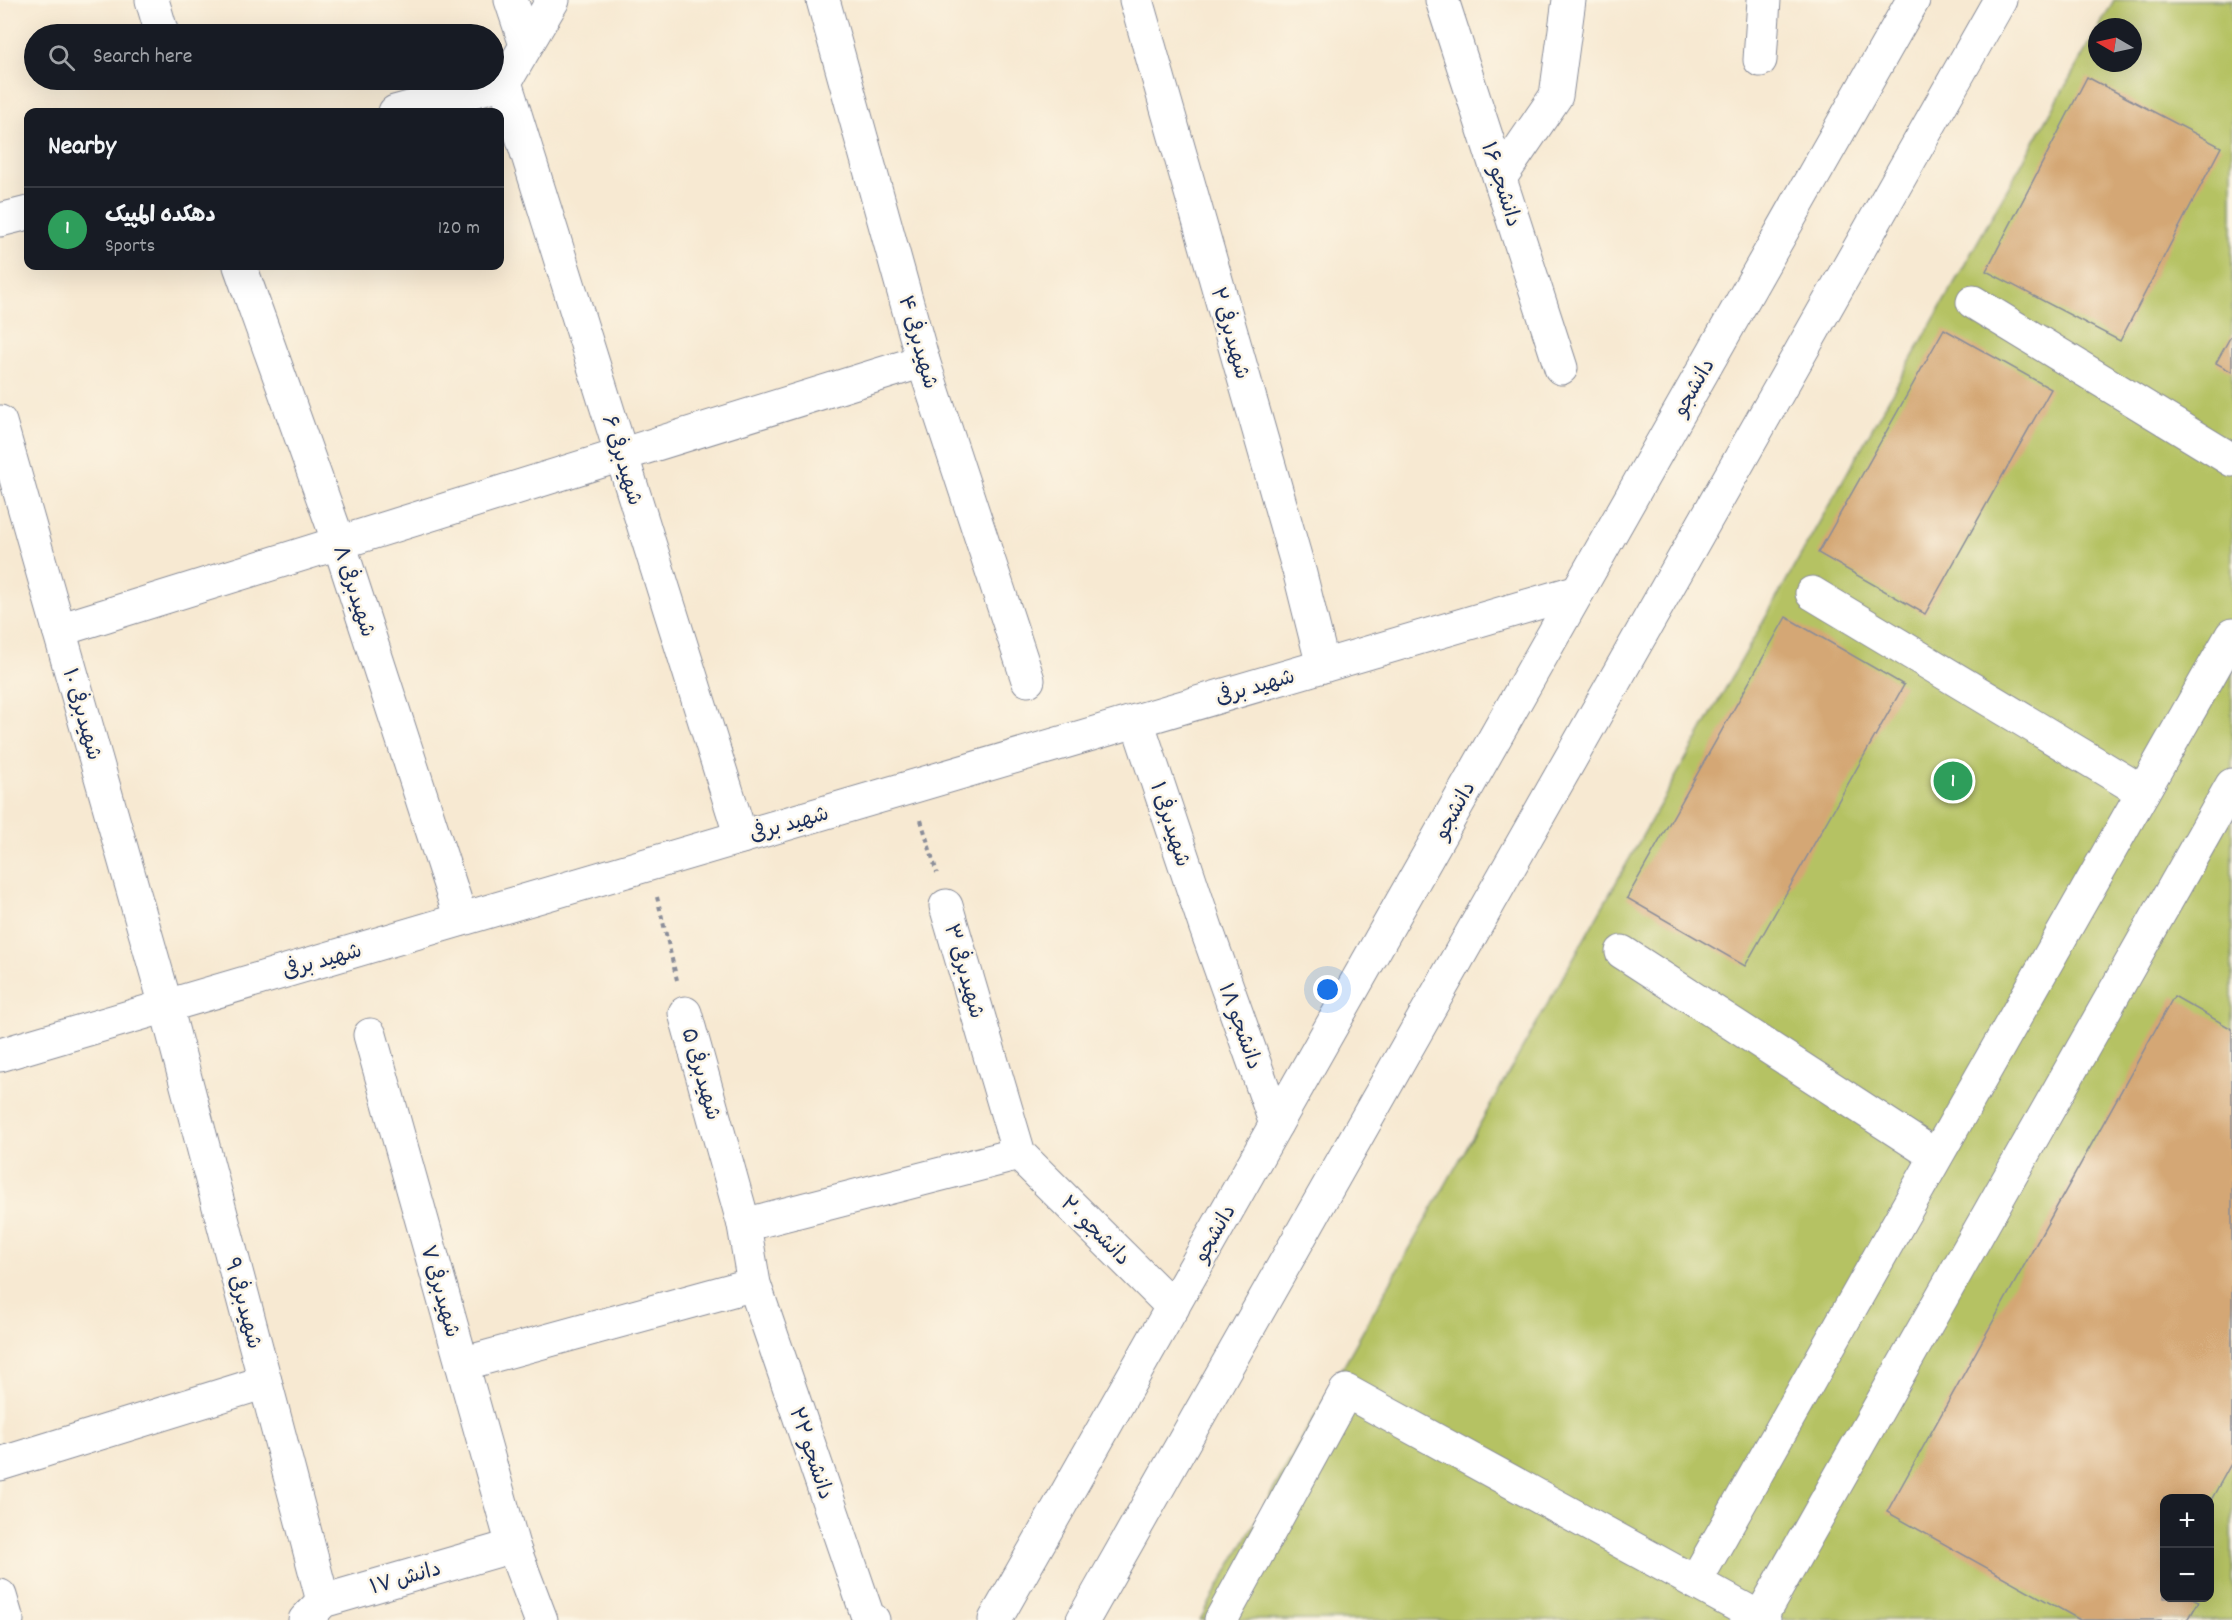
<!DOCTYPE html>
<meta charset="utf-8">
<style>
body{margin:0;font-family:Dekko,"Playpen Sans Arabic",sans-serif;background:#20242c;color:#f1f3f6}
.controls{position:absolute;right:18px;bottom:18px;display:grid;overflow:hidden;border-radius:12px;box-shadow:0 6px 24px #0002}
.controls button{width:54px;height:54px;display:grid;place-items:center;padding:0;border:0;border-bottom:2px solid #363941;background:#171b24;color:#f1f3f6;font:30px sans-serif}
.compass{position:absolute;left:2088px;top:18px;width:54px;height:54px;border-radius:50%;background:#171b24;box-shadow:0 6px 24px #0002;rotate:279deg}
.you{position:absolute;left:1328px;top:990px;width:21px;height:21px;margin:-15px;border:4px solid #fff;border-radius:50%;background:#1a73e8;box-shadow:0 0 0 9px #1a73e833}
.badge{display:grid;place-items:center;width:39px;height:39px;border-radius:50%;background:#d690ce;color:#fff;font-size:20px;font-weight:700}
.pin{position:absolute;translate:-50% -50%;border:3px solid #fff;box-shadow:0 2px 6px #0006}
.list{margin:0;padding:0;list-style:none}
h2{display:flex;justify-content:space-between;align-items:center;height:78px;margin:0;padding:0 24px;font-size:26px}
h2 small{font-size:20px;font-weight:400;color:#9ea1a6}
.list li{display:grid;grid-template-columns:39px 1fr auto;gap:18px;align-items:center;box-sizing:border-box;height:84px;padding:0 24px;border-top:2px solid #363941}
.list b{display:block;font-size:22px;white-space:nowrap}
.list p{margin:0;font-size:20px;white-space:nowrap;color:#9ea1a6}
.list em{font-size:20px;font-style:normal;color:#9ea1a6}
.icon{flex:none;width:33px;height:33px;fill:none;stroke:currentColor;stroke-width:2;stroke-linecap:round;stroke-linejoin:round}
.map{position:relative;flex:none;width:2232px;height:1620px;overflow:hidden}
.search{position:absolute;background:#171b24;box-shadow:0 6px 24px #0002;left:24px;top:24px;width:480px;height:66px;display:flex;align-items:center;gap:15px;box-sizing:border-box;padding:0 21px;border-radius:33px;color:#9ea1a6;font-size:22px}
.panel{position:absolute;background:#171b24;box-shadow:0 6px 24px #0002;left:24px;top:108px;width:480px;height:162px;border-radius:12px}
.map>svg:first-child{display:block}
.green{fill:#b5c264;stroke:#687861;stroke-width:1.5;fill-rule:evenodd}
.building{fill:#d4a774}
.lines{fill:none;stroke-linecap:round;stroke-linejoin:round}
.minor-casing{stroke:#898c98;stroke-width:35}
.major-casing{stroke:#898c98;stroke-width:35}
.path{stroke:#898c98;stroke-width:4;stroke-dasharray:4.5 4.5;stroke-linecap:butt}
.minor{stroke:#fff;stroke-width:33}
.major{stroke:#fff;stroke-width:33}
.labels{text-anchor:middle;stroke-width:5;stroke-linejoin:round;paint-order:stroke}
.street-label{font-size:21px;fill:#1b2f5e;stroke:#fcf5e5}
</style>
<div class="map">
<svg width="2232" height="1620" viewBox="0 0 2232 1620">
<rect width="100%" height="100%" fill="#fcf5e5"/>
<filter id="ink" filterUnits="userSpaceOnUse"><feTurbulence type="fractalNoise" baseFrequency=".0167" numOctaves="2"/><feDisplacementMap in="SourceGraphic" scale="12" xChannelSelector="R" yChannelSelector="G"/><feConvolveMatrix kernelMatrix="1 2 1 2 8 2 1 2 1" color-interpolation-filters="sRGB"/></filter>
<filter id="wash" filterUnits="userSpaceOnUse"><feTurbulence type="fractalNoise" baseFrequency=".008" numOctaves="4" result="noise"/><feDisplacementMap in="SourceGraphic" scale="24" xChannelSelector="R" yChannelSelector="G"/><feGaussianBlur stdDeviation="1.35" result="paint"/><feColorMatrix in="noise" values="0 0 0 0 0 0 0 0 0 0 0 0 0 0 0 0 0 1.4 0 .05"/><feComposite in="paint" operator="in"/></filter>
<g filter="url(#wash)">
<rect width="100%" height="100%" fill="#f7e9d2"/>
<path class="green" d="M2114,0H2232V1620H1200L2097,30V63H2133V27H2099ZM2164,1498H2210V1598H2164Z"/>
<g id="blocks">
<g class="building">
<polygon points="2087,77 2221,147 2120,341 1986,271"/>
<polygon points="1944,329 2051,389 1925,614 1818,553"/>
<polygon points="2232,334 2232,372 2216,363"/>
<polygon points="1786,617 1904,685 1745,966 1627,898"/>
<polygon points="2174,996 2232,1029 2232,1462 2210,1502 2210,1498 2164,1498 2164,1598 2192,1598 2199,1601 2188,1620 2080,1620 1887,1512"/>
</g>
</g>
</g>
<g filter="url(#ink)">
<use href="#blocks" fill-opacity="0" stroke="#898c98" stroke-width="1.5"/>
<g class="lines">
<defs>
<g id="minor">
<polyline points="152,0 162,34"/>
<polyline points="511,0 526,45"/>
<polyline points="823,0 923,361 1028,680"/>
<polyline points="1136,0 1300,574 1323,666"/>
<polyline points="1442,0 1561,368"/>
<polyline points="1760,60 1764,0"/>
<polyline points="505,82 741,837"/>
<polyline points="395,112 505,82 553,0"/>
<polyline points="1500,178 1556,96 1569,0"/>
<polyline points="0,220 28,213"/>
<polyline points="240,266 339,543 461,919"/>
<polyline points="1973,302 2232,460"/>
<polyline points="0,422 166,1006 323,1601"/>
<polyline points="1812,593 2143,792"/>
<polyline points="59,630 923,361"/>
<polyline points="1137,721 1206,928 1276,1124"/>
<polyline points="946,906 1019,1154 1173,1307"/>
<polyline points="1622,952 1936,1156"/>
<polyline points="685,1013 744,1225 754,1284 868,1617 873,1620"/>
<polyline points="370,1035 513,1546 541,1620"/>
<polyline points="0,1055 1578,591"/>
<polyline points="744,1225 1019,1154"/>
<polyline points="462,1364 754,1284"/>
<polyline points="0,1464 265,1382"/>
<polyline points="1695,1582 2232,635"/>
<polyline points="0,1596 7,1620"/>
<polyline points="1760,1618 2232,785"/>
<polyline points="305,1620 323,1601 513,1546"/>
<polyline points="1221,1620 1346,1391 1764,1620"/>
</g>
<g id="major">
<polyline points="995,1620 1913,0"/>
<polyline points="1083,1620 2000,0"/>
</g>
</defs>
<use href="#minor" class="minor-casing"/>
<use href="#major" class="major-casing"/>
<g class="path">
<polyline points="921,820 937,873"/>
<polyline points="657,897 677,980"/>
</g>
<use href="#minor" class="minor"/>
<use href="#major" class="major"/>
</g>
</g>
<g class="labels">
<g class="street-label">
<text transform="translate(1502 184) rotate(72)" y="7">دانشجو ۱۶</text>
<text transform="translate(1231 333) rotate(74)" y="7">شهیدبرفی ۲</text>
<text transform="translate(919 342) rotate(74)" y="7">شهیدبرفی ۴</text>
<text transform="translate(1693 387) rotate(-60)" y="7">دانشجو</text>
<text transform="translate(623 460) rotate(73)" y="7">شهیدبرفی ۶</text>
<text transform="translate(355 591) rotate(72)" y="7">شهیدبرفی ۸</text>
<text transform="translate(1255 686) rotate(-16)" y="7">شهید برفی</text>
<text transform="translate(83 714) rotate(74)" y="7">شهیدبرفی ۱۰</text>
<text transform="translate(1454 810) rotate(-61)" y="7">دانشجو</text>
<text transform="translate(789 823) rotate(-16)" y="7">شهید برفی</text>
<text transform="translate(1171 824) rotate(72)" y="7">شهیدبرفی ۱</text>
<text transform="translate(322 960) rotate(-16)" y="7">شهید برفی</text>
<text transform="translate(965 971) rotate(74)" y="7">شهیدبرفی ۳</text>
<text transform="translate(1241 1026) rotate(70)" y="7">دانشجو ۱۸</text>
<text transform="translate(702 1074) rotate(74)" y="7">شهیدبرفی ۵</text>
<text transform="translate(1096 1230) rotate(45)" y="7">دانشجو ۲۰</text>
<text transform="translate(1214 1233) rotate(-60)" y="7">دانشجو</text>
<text transform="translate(441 1291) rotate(74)" y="7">شهیدبرفی ۷</text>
<text transform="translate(244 1303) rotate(75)" y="7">شهیدبرفی ۹</text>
<text transform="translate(812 1453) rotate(71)" y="7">دانشجو ۲۲</text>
<text transform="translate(405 1577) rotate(-16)" y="7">دانش ۱۷</text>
</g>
</g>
</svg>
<div class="controls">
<button>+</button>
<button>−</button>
</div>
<svg class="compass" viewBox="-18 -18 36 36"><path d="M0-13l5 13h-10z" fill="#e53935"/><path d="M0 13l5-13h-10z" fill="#9ea1a6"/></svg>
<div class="you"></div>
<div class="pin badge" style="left:1953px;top:781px;background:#2e9e5b">1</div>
<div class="search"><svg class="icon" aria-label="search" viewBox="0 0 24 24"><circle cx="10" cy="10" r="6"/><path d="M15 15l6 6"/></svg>Search here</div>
<section class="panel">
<h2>Nearby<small></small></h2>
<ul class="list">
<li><span class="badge" style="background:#2e9e5b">1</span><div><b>دهکده المپیک</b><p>Sports</p></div><em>120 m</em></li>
</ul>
</section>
</div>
